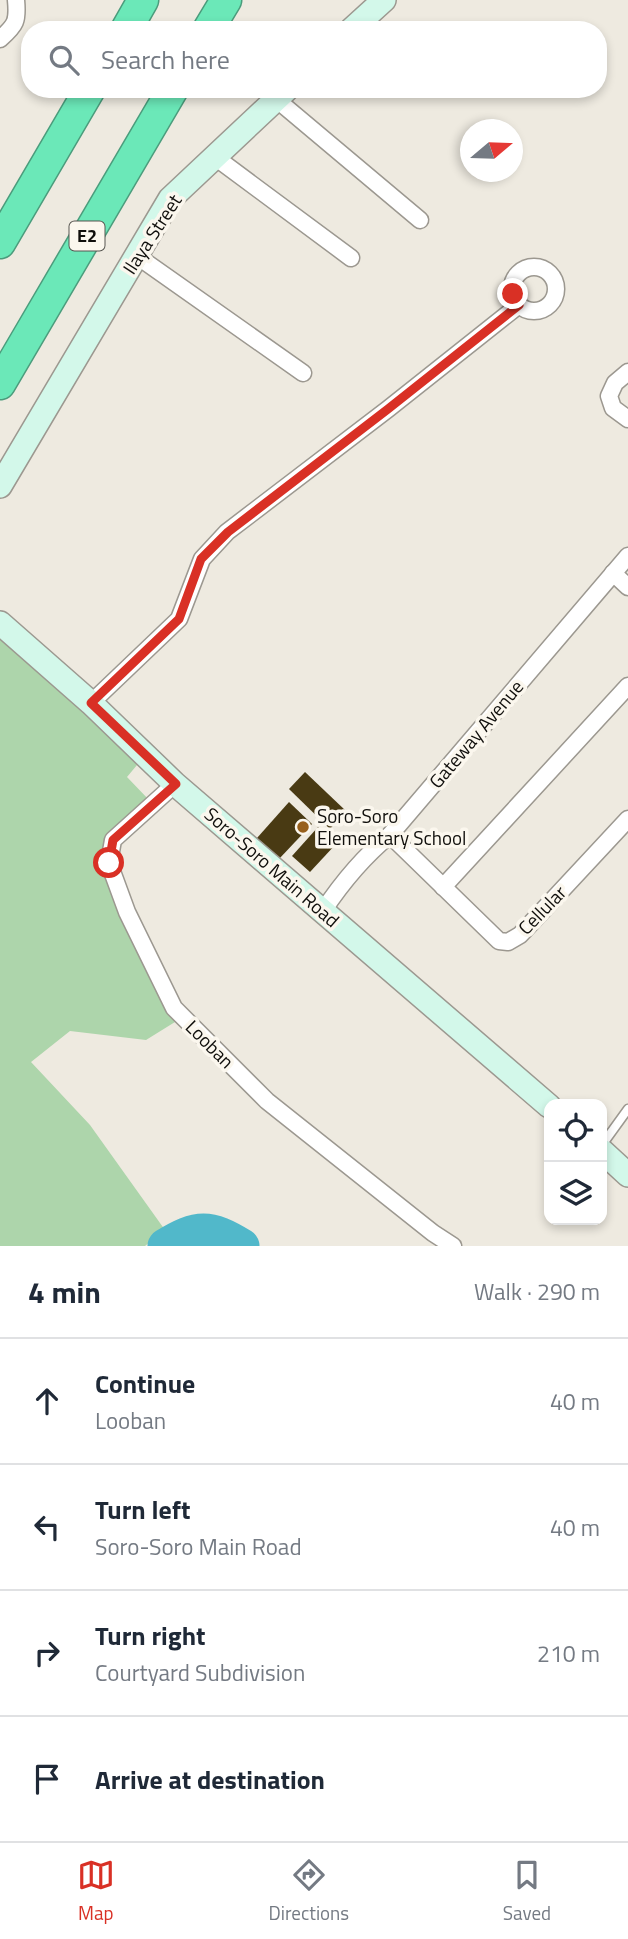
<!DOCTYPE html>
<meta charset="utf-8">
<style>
body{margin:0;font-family:"Titillium Web",sans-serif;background:#f6f6f7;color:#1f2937}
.controls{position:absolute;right:21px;bottom:21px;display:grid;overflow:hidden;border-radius:14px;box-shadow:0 4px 10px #0003}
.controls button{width:63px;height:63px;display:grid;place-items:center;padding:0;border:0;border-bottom:2px solid #e0e1e3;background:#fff;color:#1f2937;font:35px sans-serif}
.compass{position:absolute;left:460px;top:119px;width:63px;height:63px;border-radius:50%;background:#fff;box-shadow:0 4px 10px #0003;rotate:71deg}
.stop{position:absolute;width:21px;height:21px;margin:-16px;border:5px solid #d93025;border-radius:50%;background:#fff}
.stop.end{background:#d93025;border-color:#fff;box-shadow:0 2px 7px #0008}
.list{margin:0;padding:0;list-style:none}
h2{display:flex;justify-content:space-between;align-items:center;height:91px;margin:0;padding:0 28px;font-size:30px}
h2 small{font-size:23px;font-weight:400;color:#747a83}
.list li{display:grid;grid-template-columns:46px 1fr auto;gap:21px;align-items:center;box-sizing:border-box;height:126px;padding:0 28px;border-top:2px solid #e0e1e3}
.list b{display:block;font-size:26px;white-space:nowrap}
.list p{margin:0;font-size:23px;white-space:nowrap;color:#747a83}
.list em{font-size:23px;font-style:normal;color:#747a83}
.icon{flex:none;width:38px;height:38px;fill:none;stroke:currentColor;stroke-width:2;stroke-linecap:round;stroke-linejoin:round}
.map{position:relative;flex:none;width:628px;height:1246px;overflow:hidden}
.search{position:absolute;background:#fff;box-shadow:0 4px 10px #0003;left:21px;right:21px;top:21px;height:77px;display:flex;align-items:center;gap:18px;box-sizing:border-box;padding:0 24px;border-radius:28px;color:#747a83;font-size:26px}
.sheet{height:595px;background:#fff}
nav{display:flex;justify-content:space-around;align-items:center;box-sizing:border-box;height:98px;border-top:2px solid #e0e1e3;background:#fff;font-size:19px;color:#747a83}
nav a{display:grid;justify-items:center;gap:4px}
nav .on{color:#d93025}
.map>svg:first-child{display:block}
.green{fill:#add5ab}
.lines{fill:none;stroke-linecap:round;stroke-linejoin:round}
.river{stroke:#51b8ca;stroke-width:35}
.building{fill:#493a13}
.lane-casing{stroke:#9c9890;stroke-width:11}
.street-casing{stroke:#9c9890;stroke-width:19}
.secondary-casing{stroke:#9c9890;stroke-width:26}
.highway-casing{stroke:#4b9c7c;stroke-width:33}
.lane{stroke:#fff;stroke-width:8}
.street{stroke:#fff;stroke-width:16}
.secondary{stroke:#d3f8ea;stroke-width:23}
.highway{stroke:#6be8b8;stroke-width:30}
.route{stroke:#d93025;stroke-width:9}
.poi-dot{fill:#975f1b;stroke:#fbf7ee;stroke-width:2.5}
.labels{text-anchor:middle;stroke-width:7;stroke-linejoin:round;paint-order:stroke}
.shield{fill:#fbf7ee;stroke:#565550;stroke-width:2}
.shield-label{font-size:18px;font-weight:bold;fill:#100f0c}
.street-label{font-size:19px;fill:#100f0c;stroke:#fbf7ee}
.poi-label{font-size:19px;fill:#100f0c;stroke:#fbf7ee;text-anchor:start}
</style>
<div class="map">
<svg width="628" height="1246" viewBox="0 0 628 1246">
<rect width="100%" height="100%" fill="#eeeae0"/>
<polygon class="green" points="0,639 142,759 127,777 150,801 109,841 135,940 175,1022 146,1040 70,1031 31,1062 90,1125 165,1230 145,1246 0,1246"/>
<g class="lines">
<path class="river" d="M165,1246C198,1226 209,1226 242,1246"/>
</g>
<g class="building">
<polygon points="305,772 346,811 330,829 289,789"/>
<polygon points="289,802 312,824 279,859 257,838"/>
<polygon points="318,827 336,844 310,872 292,856"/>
</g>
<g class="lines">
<defs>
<polyline id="lane" points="602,1145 628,1109"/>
<g id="street">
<path d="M0,39C16,25 18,21 16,0"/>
<polyline points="276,99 420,220"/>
<polyline points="215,157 351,258"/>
<polyline points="137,256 303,373"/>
<circle cx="534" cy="289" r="22"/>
<polyline points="628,372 615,383 609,396 613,408 628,419"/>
<polyline points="613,573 628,587"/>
<polyline points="91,703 179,619 202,559 227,532 388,409 519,305"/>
<polyline points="175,784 113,840 109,863 127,912 174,1008 267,1101 433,1233 453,1246"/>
<polyline points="390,835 499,941 508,942 520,935 628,819"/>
<polyline points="443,887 628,686"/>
<path d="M323,911C343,881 363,857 390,835L628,556"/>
</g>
<g id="secondary">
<polyline points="351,30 384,0"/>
<polyline points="0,486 170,199 287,89"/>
<polyline points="0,623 91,703 175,784 549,1106"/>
<polyline points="602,1151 628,1175"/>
</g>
<g id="highway">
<polyline points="126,30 143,0"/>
<polyline points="208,30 226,0"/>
<polyline points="0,243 90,89"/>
<polyline points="0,384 173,89"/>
</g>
</defs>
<use href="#lane" class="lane-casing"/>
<use href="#street" class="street-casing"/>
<use href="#secondary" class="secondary-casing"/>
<use href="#highway" class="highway-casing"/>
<use href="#lane" class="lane"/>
<use href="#street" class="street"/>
<use href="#secondary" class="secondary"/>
<use href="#highway" class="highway"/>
</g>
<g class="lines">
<polyline class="route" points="109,863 113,840 176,784 91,703 179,619 201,559 228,532 388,409 519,305 513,294"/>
</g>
<circle class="poi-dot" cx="303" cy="827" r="7"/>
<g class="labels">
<rect class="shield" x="69.5" y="221.5" width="35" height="29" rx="5"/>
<g class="shield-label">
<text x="87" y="242">E2</text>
</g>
<g class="street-label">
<text transform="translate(152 234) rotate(-57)" y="7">Ilaya Street</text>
<text transform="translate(476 734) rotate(-50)" y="7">Gateway Avenue</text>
<text transform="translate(272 867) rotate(41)" y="7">Soro-Soro Main Road</text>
<text transform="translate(542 910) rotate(-46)" y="7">Cellular</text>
<text transform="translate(210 1044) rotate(45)" y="7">Looban</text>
</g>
<g class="poi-label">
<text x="317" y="823">Soro-Soro<tspan x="317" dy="22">Elementary School</tspan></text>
</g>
</g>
</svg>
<div class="controls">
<button><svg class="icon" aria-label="locate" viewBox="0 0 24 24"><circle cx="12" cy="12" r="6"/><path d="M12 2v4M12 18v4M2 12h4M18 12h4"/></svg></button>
<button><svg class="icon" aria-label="layers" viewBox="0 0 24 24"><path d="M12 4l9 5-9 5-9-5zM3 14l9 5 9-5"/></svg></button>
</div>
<svg class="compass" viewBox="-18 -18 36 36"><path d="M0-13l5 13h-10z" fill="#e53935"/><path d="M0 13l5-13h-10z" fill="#747a83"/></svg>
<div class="stop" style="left:109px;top:863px"></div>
<div class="stop end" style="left:513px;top:294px"></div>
<div class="search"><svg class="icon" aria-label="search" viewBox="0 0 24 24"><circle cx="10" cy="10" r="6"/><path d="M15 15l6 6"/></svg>Search here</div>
</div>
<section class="sheet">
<h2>4 min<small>Walk · 290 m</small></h2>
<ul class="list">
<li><svg class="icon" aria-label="ahead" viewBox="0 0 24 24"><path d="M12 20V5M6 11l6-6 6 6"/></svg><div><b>Continue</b><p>Looban</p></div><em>40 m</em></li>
<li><svg class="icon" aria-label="left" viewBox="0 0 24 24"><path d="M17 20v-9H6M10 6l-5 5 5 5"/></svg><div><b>Turn left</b><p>Soro-Soro Main Road</p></div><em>40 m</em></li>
<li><svg class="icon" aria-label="right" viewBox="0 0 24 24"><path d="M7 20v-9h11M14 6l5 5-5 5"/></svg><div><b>Turn right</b><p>Courtyard Subdivision</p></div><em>210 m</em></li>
<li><svg class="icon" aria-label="arrive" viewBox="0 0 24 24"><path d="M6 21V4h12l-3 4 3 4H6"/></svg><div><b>Arrive at destination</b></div></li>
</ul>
</section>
<nav>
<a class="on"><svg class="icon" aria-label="map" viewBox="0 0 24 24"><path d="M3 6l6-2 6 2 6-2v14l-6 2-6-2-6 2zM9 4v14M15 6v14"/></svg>Map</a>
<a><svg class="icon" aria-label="directions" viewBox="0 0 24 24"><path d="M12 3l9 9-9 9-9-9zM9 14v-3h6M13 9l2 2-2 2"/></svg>Directions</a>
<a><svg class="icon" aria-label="saved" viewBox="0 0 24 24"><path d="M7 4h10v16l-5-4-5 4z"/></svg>Saved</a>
</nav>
